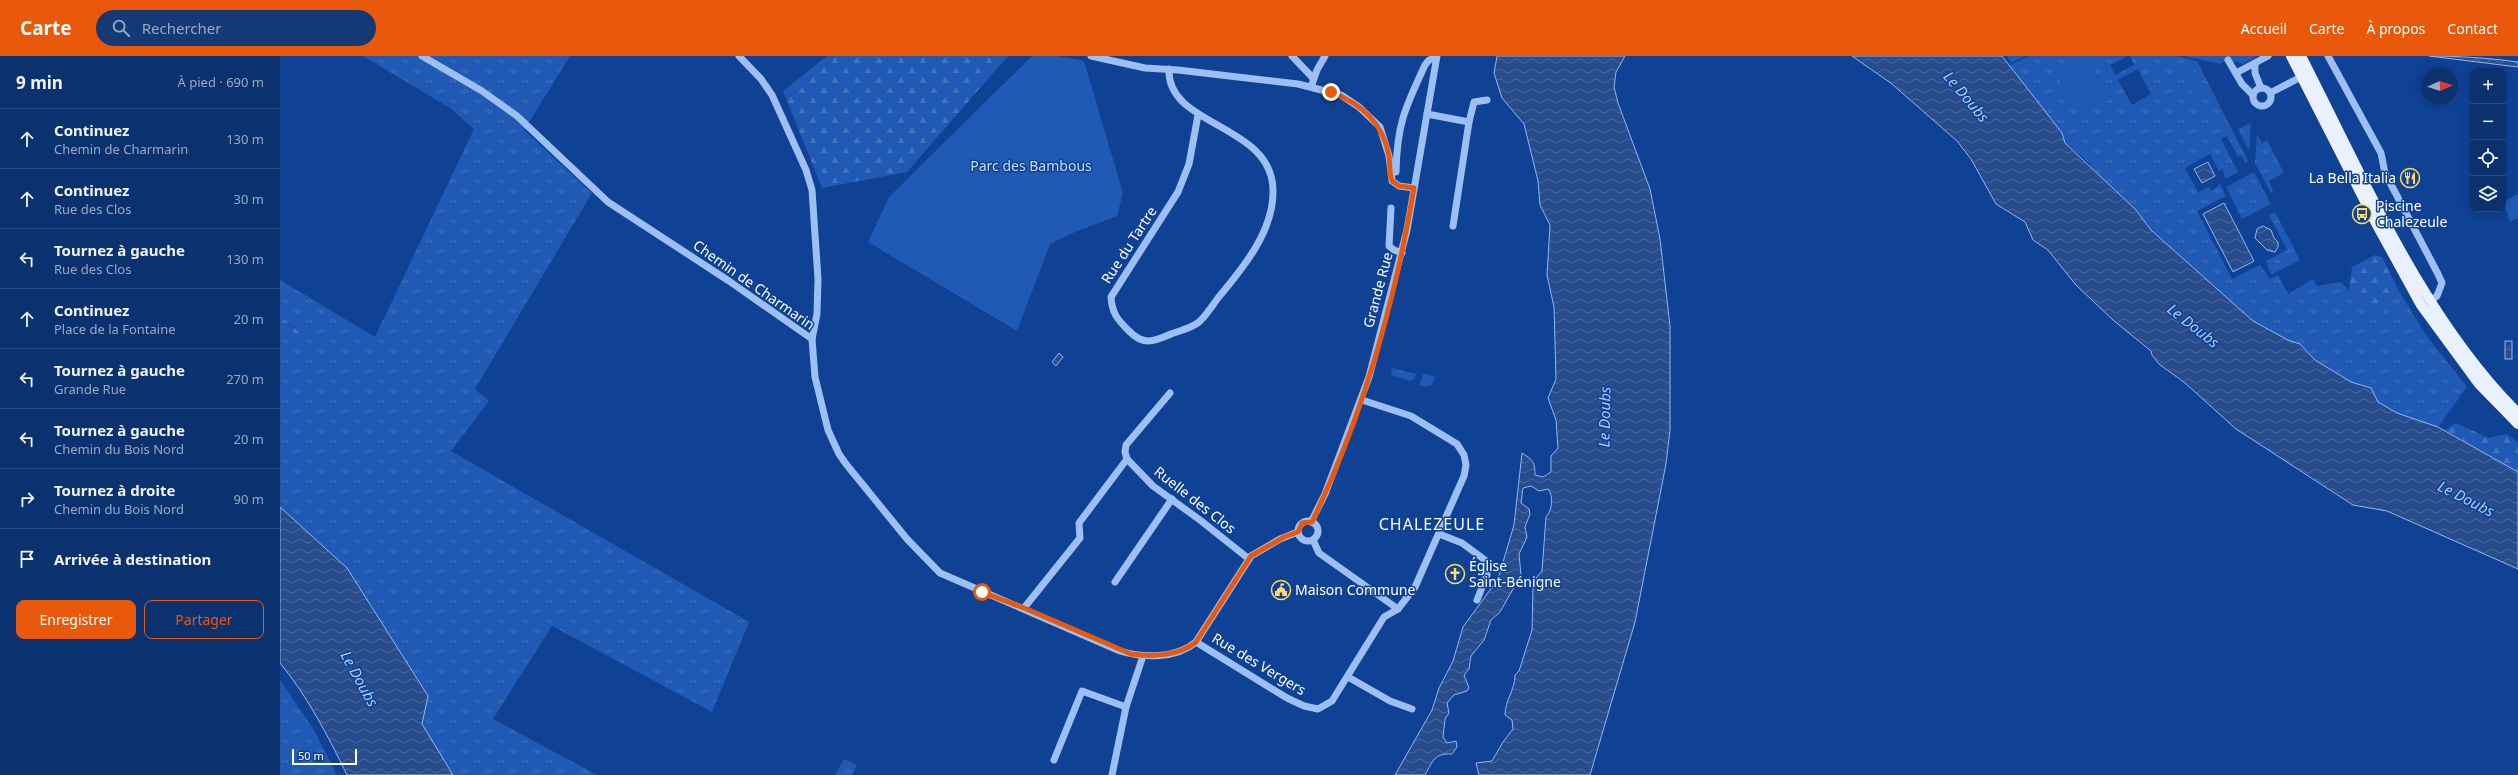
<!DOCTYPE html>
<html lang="fr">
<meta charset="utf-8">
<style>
body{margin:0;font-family:"Noto Sans",sans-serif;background:#143974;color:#f1f3f6}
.controls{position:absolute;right:12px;top:12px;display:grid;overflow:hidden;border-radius:8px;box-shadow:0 2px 10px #0003}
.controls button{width:36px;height:36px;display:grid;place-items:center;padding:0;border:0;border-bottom:1px solid #2b4c82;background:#0b316f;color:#f1f3f6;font:20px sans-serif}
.compass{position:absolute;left:2142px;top:12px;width:36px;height:36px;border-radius:50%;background:#0b316f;box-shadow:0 2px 10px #0003;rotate:87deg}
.scale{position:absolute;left:12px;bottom:10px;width:65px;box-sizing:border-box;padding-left:4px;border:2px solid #fff;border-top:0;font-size:11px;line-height:14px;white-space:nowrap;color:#fff;-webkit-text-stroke:3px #0f4194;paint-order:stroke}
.stop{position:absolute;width:12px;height:12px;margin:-9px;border:3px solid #ea580c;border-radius:50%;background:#fff}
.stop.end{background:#ea580c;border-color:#fff;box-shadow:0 1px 4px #0008}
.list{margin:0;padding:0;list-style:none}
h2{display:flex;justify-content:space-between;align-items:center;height:52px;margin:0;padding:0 16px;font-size:17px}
h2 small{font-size:13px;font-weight:400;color:#9aa9c3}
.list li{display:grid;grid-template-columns:26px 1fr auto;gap:12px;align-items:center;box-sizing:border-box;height:60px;padding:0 16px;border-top:1px solid #2b4c82}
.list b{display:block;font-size:15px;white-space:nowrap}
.list p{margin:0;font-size:13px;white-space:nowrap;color:#9aa9c3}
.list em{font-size:13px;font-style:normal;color:#9aa9c3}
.actions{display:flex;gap:8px;padding:12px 16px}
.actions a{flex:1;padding:9px 0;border:1px solid #ea580c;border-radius:8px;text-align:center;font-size:14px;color:#ea580c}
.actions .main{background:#ea580c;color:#fff}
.icon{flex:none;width:22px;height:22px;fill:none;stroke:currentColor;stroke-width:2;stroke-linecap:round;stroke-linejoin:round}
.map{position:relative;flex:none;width:2238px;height:719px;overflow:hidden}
header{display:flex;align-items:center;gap:24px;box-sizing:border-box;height:56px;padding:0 20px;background:#ea580c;color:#fff}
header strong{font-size:19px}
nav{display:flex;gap:22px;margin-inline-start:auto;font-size:14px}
.search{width:280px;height:36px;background:#143974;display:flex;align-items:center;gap:10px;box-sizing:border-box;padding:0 14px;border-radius:22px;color:#9aa9c3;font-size:15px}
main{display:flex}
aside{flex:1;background:#0b316f}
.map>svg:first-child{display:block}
.grass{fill:url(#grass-tufts);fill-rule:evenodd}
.forest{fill:url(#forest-firs)}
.park{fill:#215ab4}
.water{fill:url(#water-waves);stroke:#8eb8f8}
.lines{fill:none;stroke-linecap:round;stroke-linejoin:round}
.minor{stroke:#9cbff4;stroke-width:7}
.major{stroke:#e9f1ff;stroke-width:10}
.route{stroke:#ea580c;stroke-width:5}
.labels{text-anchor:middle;stroke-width:3;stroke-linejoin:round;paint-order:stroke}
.park-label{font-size:14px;fill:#c4dbfe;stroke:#0f4194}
.poi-label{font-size:14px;fill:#fff;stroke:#0f4194;text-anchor:start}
.street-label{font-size:14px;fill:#fff;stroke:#0f4194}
.water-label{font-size:15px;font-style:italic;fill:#a9c9fb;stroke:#0f4194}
.quarter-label{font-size:16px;letter-spacing:1px;fill:#fff;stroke:#0f4194}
</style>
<header>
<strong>Carte</strong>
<div class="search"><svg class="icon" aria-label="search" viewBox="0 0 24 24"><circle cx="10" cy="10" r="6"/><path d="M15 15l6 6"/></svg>Rechercher</div>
<nav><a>Accueil</a><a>Carte</a><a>À propos</a><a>Contact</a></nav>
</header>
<main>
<aside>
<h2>9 min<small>À pied · 690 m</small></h2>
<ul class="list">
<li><svg class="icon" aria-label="ahead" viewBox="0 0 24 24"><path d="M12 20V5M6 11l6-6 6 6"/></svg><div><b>Continuez</b><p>Chemin de Charmarin</p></div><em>130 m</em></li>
<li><svg class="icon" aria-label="ahead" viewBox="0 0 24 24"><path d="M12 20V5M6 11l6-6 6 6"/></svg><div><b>Continuez</b><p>Rue des Clos</p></div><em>30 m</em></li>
<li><svg class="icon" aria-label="left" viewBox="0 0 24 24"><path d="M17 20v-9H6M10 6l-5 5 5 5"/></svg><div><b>Tournez à gauche</b><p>Rue des Clos</p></div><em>130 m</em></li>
<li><svg class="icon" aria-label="ahead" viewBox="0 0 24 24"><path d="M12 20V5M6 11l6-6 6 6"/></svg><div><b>Continuez</b><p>Place de la Fontaine</p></div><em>20 m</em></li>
<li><svg class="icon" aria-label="left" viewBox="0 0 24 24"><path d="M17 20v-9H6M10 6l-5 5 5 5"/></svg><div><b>Tournez à gauche</b><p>Grande Rue</p></div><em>270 m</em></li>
<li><svg class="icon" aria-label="left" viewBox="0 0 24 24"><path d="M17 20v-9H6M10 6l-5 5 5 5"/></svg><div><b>Tournez à gauche</b><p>Chemin du Bois Nord</p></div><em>20 m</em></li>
<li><svg class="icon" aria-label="right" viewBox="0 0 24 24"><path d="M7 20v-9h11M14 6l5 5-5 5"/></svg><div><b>Tournez à droite</b><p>Chemin du Bois Nord</p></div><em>90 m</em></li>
<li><svg class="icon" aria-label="arrive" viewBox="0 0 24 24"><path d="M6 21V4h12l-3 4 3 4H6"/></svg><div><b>Arrivée à destination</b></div></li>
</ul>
<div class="actions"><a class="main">Enregistrer</a><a>Partager</a></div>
</aside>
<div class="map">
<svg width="2238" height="719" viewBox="0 0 2238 719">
<defs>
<pattern id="grass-tufts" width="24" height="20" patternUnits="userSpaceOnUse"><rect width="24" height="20" fill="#215ab4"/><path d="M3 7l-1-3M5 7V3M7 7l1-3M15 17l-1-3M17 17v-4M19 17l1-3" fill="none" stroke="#4273bf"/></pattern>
<pattern id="forest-firs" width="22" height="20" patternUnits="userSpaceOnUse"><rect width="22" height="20" fill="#215ab4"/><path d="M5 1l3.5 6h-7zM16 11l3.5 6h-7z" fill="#4273bf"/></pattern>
<pattern id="water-waves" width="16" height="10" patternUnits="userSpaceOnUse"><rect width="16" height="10" fill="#294d8c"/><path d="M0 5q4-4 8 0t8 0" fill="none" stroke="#49689d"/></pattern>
</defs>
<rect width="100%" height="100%" fill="#0f4194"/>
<g class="grass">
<polygon points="83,0 290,0 244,74 312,137 195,333 209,345 171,395 469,566 432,656 272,570 213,663 317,719 173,719 142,668 148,640 67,512 0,451 0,279 21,276 0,260 0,224 95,281 194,73 170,52"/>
<path d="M1749,0H1800L1774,16L1831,42L1805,0H1848L1830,9L1835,19L1854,9L1850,0H1897L1917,5L1968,105L1965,107L1961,99L1958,101L1947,80L1941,83L1958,116L1945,123L1943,113L1939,115L1930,98L1905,112L1918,136L1929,131L1932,135L1940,128L1946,140L1917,155L1952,223L1980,209L1990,223L1998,219L2008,238L2033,223L2037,230L2061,226L2097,263L2119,235L2146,279L2187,331L2158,371L2117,357L2097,346L2091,332L2071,326L2035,304L2020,288L2008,284L1973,265L1871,174L1856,154L1823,124L1807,105L1785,87L1782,77L1728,10ZM1858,13L1871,38L1852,49L1838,24Z"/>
<polygon points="1971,67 1969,95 1958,73"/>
<polygon points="1977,78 1982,87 1987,84 2004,117 1989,125 1993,135 1991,137 1975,107"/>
<polygon points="1974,116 1991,148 1962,163 1946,131"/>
<polygon points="1995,156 2020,204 1991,219 1986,205 2007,194 1989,159"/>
<polygon points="1112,312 1136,318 1134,323 1130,325 1111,319"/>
<polygon points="1143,317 1155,321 1152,329 1146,331 1140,329"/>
<polygon points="0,624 34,674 57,719 0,719"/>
<polygon points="564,703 577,709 572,719 555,719"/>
</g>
<g class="forest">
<polygon points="547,0 728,0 627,116 542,132 503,35"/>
<polygon points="2095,199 2102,201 2119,235 2097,263 2069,234 2072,211"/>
<polygon points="0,260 21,277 0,279"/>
<polygon points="2176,367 2209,382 2226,378 2238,386 2238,416 2165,374"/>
</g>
<g class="park">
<polygon points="752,0 778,0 804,5 843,137 837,160 793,177 770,188 737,275 588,186 609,141"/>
<polygon points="1727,0 1746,0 1731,7"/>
<polygon points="1800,0 1805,0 1831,42 1802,60 1774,16"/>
<polygon points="1904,0 1976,0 1964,8 1948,4 1940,8"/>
<polygon points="1908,4 1926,37 1915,42 1898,9"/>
<polygon points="2238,138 2238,162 2230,166 2223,145"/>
</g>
<g class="water">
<path d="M1217,0H1345L1336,16L1334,31L1338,47L1370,133L1380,183L1390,270V374L1386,408L1355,566L1310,719H1199L1196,707L1212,705L1223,686L1233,673L1232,664L1225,659C1225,644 1235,634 1235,619L1239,615L1252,574L1253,532L1256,522L1262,515L1266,461C1272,455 1274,440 1268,433L1259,435L1251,430L1243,432L1241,447L1249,453L1250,458L1245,471L1247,481L1239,498L1241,519L1220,556L1211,564L1204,584L1191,600L1189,613L1184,619L1189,632L1187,635L1174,639L1167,647L1169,657L1165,663L1163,681L1167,687L1176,685L1177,691L1172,698C1154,697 1153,705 1145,719H1115L1152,654L1159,632L1173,605L1183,571L1218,523L1234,469L1242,397C1253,404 1255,406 1255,419L1263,421L1271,416V400L1278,392L1276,364L1268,342L1276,323L1274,251L1267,219L1270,169L1260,149L1258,125L1244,68L1222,42L1214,17Z"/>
<polygon points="1572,0 1722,0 1782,77 1785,87 1856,154 1871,174 1973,265 2008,284 2020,288 2035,304 2071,326 2091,332 2098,346 2117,357 2158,371 2238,416 2238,513 2107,455 2073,449 1956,373 1905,327 1879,308 1872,299 1871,295 1833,264 1796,229 1768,194 1753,184 1745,166 1716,148 1691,103 1677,85 1612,28"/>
<path d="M2149,0C2179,0 2208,2 2238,6V11Z"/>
<polygon points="1928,106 1935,120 1922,127 1914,113"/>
<polygon points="1944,147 1974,205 1953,216 1923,158"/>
<polygon points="1983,170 1991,174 1994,182 1998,186 1998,191 1995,196 1987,194 1975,182 1977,173"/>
<rect x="2225" y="285" width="7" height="18"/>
<polygon points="779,297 783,301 776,310 772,306"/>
<path d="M0,451L67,512L148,640L142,668L173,719H67C48,680 28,641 0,607Z"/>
</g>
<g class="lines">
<g class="minor">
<polyline points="142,0 202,35 237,60 328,146 449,225 532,283"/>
<path d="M459,0L481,23L492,39L526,114L532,134L538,223L537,258L532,283L535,321L548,374L559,398L566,408L627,483L660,517L840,595C863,602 896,603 916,586L971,500L1000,483L1018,476"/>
<polyline points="811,0 865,12 898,14 1018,28 1061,39 1079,51 1100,71 1109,100 1112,125 1119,130 1134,132"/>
<polyline points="1012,0 1033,22"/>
<polyline points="2048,0 2101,97 2105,117 2158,218 2162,227 2157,240 2151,244"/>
<polyline points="1948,4 1962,28 1973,39"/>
<polyline points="1975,8 1975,17 1981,32"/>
<path d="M889,13C886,71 992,67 993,134C994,175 963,212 938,242C932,250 926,260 919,266C912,272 899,275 891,278C873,286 863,290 848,274C837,263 832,257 831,241L898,136L909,108L918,59"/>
<polyline points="1956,17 1988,0"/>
<polyline points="1031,31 1037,14 1045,0"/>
<circle cx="1982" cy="41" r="9"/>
<polyline points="1990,37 2021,21"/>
<polyline points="1147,58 1189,66 1173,170"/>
<polyline points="1189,66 1194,46 1207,44"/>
<path d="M1116,116C1117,68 1125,52 1145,9L1149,4L1156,2"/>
<polyline points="1111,152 1109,190 1114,194 1122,197"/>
<polyline points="890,337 846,389 845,396 847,403 873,430 920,464 969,503"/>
<circle cx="1028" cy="475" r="10"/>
<polyline points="1031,466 1045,438 1089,321 1127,174 1157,0"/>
<polyline points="1159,478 1182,487 1205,504 1207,519 1197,544"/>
<polyline points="1033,484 1039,497 1118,553"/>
<polyline points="835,526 892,443"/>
<polyline points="744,552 800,482 799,467 847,403"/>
<polyline points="916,586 1007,642 1024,650 1038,653 1052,645 1104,561 1118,553 1135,531 1184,420 1186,409 1184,399 1177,388 1131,360 1082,344"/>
<polyline points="1068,621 1110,645 1132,653"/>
<polyline points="774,704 802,635 846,651"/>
<polyline points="832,719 846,651 863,600"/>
</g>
<g class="major">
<polyline points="2011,0 2097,169 2141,249 2199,328 2238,368"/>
<path d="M2021,0C2082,119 2143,263 2238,357"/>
</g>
</g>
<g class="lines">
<path class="route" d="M702,536L744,552L851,598C872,601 899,600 916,586L971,500L1004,481L1018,476L1022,467L1032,466C1082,362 1115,246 1134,132L1119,130L1112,125C1109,117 1110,108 1109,100C1103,67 1082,48 1051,36"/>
</g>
<defs>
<symbol id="restaurant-ring" viewBox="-11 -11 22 22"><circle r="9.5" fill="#0f4194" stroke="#ffdb5f" stroke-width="1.5"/><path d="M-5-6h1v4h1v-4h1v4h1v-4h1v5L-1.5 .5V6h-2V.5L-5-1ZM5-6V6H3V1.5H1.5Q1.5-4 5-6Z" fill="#ffdb5f"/></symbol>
<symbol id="bus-ring" viewBox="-11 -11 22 22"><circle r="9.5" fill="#0f4194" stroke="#ffdb5f" stroke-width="1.5"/><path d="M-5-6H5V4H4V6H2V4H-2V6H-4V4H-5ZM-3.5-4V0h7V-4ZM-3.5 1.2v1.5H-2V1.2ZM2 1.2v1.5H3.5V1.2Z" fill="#ffdb5f"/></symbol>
<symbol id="church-ring" viewBox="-11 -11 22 22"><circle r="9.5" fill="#0f4194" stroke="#ffdb5f" stroke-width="1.5"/><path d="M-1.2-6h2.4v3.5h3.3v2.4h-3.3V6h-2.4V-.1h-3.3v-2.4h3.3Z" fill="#ffdb5f"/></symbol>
<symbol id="civic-ring" viewBox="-11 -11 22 22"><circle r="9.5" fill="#0f4194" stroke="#ffdb5f" stroke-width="1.5"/><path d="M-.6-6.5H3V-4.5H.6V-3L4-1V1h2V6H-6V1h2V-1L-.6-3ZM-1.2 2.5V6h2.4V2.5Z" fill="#ffdb5f"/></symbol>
</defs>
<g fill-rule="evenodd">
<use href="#restaurant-ring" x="2119" y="111" width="22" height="22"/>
<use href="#bus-ring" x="2071" y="147" width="22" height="22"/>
<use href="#church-ring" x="1164" y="507" width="22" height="22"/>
<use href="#civic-ring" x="990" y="523" width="22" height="22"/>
</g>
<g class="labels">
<g class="park-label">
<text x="751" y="115">Parc des Bambous</text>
</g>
<g class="poi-label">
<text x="2116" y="127" text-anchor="end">La Bella Italia</text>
<text x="2096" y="155">Piscine<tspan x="2096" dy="16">Chalezeule</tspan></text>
<text x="1189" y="515">Église<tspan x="1189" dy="16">Saint-Bénigne</tspan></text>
<text x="1015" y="539">Maison Commune</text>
</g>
<g class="street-label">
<text transform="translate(849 189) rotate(-57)" y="5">Rue du Tartre</text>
<text transform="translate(474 229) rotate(35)" y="5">Chemin de Charmarin</text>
<text transform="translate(1098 234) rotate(-75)" y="5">Grande Rue</text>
<text transform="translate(915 444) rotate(38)" y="5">Ruelle des Clos</text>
<text transform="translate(979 608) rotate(31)" y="5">Rue des Vergers</text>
</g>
<g class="water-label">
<text transform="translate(1686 41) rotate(50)" y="5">Le Doubs</text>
<text transform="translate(1913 270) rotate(38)" y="5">Le Doubs</text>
<text transform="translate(1325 361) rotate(-89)" y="5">Le Doubs</text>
<text transform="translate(2186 443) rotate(27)" y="5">Le Doubs</text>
<text transform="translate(79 623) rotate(61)" y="5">Le Doubs</text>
</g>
<g class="quarter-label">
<text x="1152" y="474">CHALEZEULE</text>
</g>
</g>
</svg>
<div class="controls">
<button>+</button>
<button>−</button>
<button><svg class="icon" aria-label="locate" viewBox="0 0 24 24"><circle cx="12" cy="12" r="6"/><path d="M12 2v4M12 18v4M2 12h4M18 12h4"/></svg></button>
<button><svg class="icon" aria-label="layers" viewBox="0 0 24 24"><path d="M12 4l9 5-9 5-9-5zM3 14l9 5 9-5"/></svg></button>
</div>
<svg class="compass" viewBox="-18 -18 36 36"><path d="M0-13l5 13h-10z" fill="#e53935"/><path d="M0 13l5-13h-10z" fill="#9aa9c3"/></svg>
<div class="scale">50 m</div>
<div class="stop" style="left:702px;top:536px"></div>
<div class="stop end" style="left:1051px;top:36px"></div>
</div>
</main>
